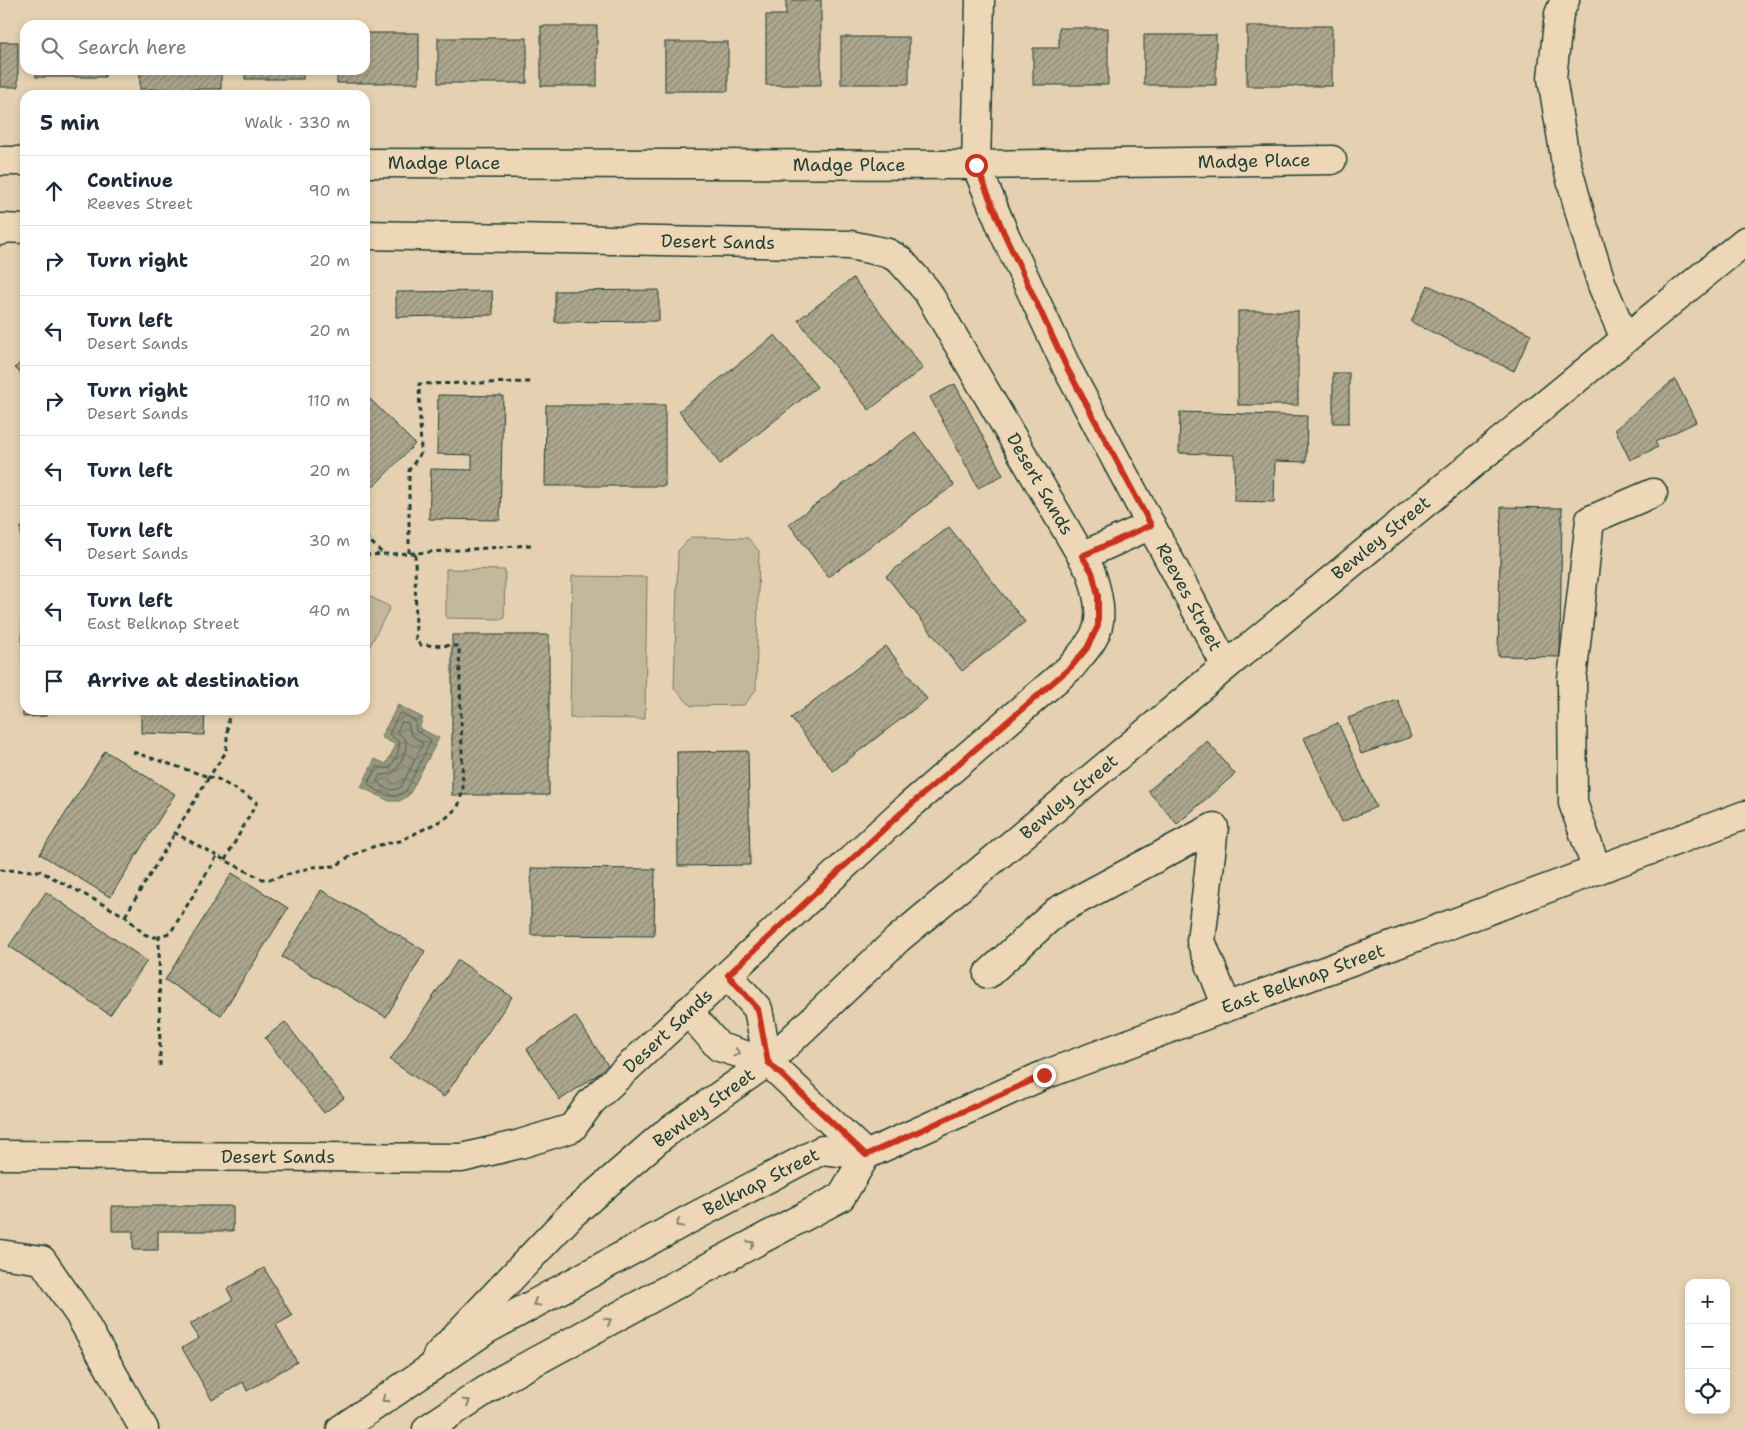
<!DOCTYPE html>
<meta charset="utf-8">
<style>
body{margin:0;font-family:"Shantell Sans",sans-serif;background:#f2f2f3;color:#1f2937}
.controls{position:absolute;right:15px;bottom:15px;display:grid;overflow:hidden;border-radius:10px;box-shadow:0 2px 8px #0003}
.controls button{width:45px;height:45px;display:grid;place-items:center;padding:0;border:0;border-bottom:1px solid #e0e1e3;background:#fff;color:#1f2937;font:25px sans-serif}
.stop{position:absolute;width:15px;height:15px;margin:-11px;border:4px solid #c8321e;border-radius:50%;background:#fff}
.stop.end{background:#c8321e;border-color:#fff;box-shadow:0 1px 5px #0008}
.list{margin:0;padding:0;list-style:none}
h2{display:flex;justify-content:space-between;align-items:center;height:65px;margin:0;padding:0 20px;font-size:21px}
h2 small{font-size:16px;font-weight:400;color:#747a83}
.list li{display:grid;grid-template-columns:32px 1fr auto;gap:15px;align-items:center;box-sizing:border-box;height:70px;padding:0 20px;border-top:1px solid #e0e1e3}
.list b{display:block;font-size:19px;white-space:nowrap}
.list p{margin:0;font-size:16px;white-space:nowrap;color:#747a83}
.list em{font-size:16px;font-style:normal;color:#747a83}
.icon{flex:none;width:28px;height:28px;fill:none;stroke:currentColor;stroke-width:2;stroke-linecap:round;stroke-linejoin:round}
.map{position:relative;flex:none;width:1745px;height:1429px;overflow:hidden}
.search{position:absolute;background:#fff;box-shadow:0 2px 8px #0003;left:20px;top:20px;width:350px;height:55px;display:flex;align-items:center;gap:12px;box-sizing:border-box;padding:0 18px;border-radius:15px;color:#747a83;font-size:19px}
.panel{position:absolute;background:#fff;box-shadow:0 2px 8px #0003;left:20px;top:90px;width:350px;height:625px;border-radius:15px}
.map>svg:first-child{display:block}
.park{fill:#c4b89c;stroke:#727a68}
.water{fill:url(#water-waves);stroke:#677261}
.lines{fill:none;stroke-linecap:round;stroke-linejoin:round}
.shore{stroke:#4f6152;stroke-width:1}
.building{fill:url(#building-hatch);stroke:#1f3d34}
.minor-casing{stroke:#1f3d34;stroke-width:31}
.major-casing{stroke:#1f3d34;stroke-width:31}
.path{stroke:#1f3d34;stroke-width:3;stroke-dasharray:5 4;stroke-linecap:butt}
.minor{stroke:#edd7b6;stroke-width:28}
.major{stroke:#edd7b6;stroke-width:28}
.oneway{stroke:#7c826e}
.route{stroke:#c8321e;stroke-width:6}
.labels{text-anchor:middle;stroke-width:5;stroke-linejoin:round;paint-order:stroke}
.street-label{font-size:18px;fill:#1f3d34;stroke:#edd7b6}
</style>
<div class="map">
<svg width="1745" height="1429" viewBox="0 0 1745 1429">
<defs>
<pattern id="water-waves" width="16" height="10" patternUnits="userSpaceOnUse" patternTransform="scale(1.25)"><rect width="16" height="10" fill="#97967f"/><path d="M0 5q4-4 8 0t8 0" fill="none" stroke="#7b7c69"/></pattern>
<pattern id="building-hatch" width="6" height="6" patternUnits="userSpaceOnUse" patternTransform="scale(1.25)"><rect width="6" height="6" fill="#aea78e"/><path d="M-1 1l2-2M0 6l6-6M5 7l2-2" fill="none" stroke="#8d8975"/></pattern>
</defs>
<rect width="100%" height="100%" fill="#e5d1b1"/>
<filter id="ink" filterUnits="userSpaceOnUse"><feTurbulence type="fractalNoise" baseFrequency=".02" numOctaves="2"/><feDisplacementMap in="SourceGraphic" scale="10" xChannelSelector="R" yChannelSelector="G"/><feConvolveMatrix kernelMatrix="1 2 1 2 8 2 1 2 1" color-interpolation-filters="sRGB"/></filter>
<g filter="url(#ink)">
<g class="park">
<polygon points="691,537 748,538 759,551 756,690 744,705 691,706 674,688 678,551"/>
<polygon points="446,569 505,570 504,619 446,618"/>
<polygon points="572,576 647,577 645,719 570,718"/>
<polygon points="365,594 390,607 365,655"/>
</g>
<polygon class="water" points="398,705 423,718 419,728 439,738 409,795 400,801 389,801 361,787 375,759 386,764 396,745 381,737"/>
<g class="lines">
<g class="shore">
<path d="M402,713L415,720L416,731L430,739L431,741L406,791C392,802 383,793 370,786L368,783L377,767C380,767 385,770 389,768C394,765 401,747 399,742L389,734L399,714Z"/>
<path d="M402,722L408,723L411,735L422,742L423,744L401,787C393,793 382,788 377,781L380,775C384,775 389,775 392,773C400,768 408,748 406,740L397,732Z"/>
</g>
</g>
<g class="building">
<polygon points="786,0 821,0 821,85 766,85 766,15 786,15"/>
<rect x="541" y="26" width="56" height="60"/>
<rect x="1247" y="26" width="85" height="60"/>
<polygon points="1059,28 1108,28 1108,85 1033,85 1033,48 1059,48"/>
<polygon points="365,33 419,33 419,83 337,83 337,70 365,70"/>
<rect x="1144" y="35" width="72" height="50"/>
<rect x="841" y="37" width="68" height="47"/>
<rect x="438" y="38" width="89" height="45"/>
<rect x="0" y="42" width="18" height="45"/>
<rect x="665" y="42" width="63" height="49"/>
<rect x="36" y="70" width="69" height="7"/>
<rect x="140" y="70" width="81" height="19"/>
<rect x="245" y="70" width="58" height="9"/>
<polygon points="853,278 923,368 869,410 798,320"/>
<polygon points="1428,285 1531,334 1514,371 1411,322"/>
<polygon points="659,290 659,321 555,322 555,291"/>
<polygon points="492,291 493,315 396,317 396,292"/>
<rect x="1238" y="311" width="60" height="94"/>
<polygon points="775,335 817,387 720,464 679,411"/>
<polygon points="25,358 25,377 15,368"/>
<rect x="1333" y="373" width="16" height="50"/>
<polygon points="1675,379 1696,422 1655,442 1658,447 1630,460 1615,429"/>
<polygon points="955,384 1003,475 978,488 930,397"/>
<polygon points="365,394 415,444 365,495"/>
<polygon points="438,395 503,396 500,520 429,519 431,469 472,470 472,455 437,454"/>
<polygon points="546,405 665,405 665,486 545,486"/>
<polygon points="1180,412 1307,416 1306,462 1275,461 1274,502 1234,501 1235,455 1179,453"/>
<polygon points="915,432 954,485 828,577 789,524"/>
<polygon points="1501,507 1562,508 1560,657 1498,656"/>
<polygon points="21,527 25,527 25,710 46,710 46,716 23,717"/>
<polygon points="949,527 1025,622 962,671 886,576"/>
<rect x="452" y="635" width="97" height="160"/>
<polygon points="886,646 927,699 833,771 791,718"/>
<polygon points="1398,700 1411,737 1361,754 1348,718"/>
<polygon points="141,710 205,710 204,735 141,733"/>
<polygon points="1338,723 1376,807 1342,822 1304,738"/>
<polygon points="1207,741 1235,774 1177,824 1148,791"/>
<polygon points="105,751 175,794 110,897 40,854"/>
<polygon points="748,751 750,865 678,866 677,752"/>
<polygon points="531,868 655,869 654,936 531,935"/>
<polygon points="232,873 288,908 221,1015 165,980"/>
<polygon points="321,890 425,951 386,1017 282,957"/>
<polygon points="46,892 147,961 110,1015 9,946"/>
<polygon points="458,960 512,997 444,1097 390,1060"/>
<polygon points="575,1016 609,1067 560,1100 527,1049"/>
<polygon points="285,1022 344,1098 324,1113 265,1038"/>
<polygon points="112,1206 233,1206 233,1231 158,1231 158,1250 133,1250 133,1231 112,1231"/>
<polygon points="264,1268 292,1316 276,1325 297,1362 247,1391 243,1382 212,1400 182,1348 199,1338 190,1324 233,1300 227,1289"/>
</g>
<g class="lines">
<defs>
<g id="minor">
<polyline points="980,0 976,165 1004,233 1067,368 1226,666"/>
<polyline points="1565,0 1559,14 1552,78 1565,158 1583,224 1602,285 1625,339"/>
<polyline points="0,161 25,161"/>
<polyline points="365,163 976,165 1332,160"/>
<polyline points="0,231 2,228 25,229"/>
<polyline points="1082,556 1151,525"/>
<polyline points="1597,870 1573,803 1572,679 1590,520 1653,493"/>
<polyline points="988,974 1057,911 1214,827 1201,941 1227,1007"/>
<polyline points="728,975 758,1009 768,1062"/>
<polyline points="688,1011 719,1047 768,1062 866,1155"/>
<path d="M0,1155L462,1158L520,1144L572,1128L591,1102L900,814L1072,666C1081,654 1095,641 1098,626C1102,611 1096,587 1091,572L927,291L900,260L888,253L850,245L365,235"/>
<polyline points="0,1254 42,1260 79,1314 144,1429"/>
<polyline points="437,1356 571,1215 663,1135 768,1062 898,939 1226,666 1745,241"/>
</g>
<g id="major">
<polyline points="866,1155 1044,1075 1745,815"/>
<polyline points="341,1429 486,1330 686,1221 822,1150 866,1155"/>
<polyline points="427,1429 503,1379 703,1270 841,1197 866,1155"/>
</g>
</defs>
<use href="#minor" class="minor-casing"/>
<use href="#major" class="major-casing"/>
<g class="path">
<polyline points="365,536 382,553"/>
<polyline points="409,553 409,470 421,453 419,384 530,382"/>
<polyline points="365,555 415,553"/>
<polyline points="133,752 209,777 175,833 217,856"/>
<polyline points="225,860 257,802 216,778 209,777 226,752 229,710"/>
<polyline points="0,870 40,871 125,916 144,934 153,937 159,937"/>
<polyline points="125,916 175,833"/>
<polyline points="160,1066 159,937 171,932 217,856 262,879 272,879 313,867 336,866 350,856 375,846 400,841 446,818 458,807 463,790 459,646 421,645 416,641 415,553 531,545"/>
</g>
<use href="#minor" class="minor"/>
<use href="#major" class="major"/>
</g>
<defs><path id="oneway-chevron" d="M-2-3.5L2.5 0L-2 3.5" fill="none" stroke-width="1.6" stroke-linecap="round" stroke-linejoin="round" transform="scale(1.25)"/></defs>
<g class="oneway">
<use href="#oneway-chevron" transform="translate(737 1053) rotate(16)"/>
<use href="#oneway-chevron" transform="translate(679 1224) rotate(151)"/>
<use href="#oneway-chevron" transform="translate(751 1244) rotate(-28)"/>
<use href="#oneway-chevron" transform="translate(536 1303) rotate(151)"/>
<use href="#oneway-chevron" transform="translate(608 1321) rotate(-29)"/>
<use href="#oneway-chevron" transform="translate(385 1399) rotate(146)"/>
<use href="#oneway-chevron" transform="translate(467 1402) rotate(-33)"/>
</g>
</g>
<g class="lines" filter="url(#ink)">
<polyline class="route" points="976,165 1004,233 1067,368 1151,525 1082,556 1092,572 1098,595 1098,626 1087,648 1072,666 900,814 728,975 758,1009 768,1062 866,1155 1044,1075"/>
</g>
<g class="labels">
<g class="street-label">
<text transform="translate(1254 161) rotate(-1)" y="6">Madge Place</text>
<text x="444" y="169">Madge Place</text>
<text x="849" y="171">Madge Place</text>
<text transform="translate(718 242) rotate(1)" y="6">Desert Sands</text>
<text transform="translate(1040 484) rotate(60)" y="6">Desert Sands</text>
<text transform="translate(1381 538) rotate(-39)" y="6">Bewley Street</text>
<text transform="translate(1189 597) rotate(62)" y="6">Reeves Street</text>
<text transform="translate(1069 797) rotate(-40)" y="6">Bewley Street</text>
<text transform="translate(1303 979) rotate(-20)" y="6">East Belknap Street</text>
<text transform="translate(668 1031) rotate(-43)" y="6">Desert Sands</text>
<text transform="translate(704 1108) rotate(-36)" y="6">Bewley Street</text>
<text x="278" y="1163">Desert Sands</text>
<text transform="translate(761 1182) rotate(-27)" y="6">Belknap Street</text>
</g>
</g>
</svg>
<div class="controls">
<button>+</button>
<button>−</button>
<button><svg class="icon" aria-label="locate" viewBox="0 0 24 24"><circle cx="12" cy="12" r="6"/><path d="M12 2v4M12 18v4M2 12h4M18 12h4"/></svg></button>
</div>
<div class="stop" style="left:976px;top:165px"></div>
<div class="stop end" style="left:1044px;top:1075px"></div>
<div class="search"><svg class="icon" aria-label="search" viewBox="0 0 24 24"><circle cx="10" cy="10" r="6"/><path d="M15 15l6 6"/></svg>Search here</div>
<section class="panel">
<h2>5 min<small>Walk · 330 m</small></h2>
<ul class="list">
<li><svg class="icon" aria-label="ahead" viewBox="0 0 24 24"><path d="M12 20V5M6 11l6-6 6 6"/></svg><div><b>Continue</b><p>Reeves Street</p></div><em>90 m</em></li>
<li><svg class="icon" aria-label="right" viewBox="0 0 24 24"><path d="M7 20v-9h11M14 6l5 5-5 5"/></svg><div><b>Turn right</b></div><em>20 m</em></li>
<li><svg class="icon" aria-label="left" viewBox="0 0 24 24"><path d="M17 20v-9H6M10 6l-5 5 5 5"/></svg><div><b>Turn left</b><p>Desert Sands</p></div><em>20 m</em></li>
<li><svg class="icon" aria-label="right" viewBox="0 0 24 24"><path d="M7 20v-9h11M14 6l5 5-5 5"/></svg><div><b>Turn right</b><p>Desert Sands</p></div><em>110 m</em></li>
<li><svg class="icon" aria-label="left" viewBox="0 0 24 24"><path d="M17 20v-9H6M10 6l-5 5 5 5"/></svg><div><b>Turn left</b></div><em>20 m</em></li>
<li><svg class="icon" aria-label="left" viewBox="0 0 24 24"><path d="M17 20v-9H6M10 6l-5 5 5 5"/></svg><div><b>Turn left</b><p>Desert Sands</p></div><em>30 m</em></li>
<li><svg class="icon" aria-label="left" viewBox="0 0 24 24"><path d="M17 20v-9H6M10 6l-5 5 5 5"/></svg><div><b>Turn left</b><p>East Belknap Street</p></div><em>40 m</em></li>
<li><svg class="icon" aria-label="arrive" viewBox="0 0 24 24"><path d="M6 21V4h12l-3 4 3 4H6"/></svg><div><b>Arrive at destination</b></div></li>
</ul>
</section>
</div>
